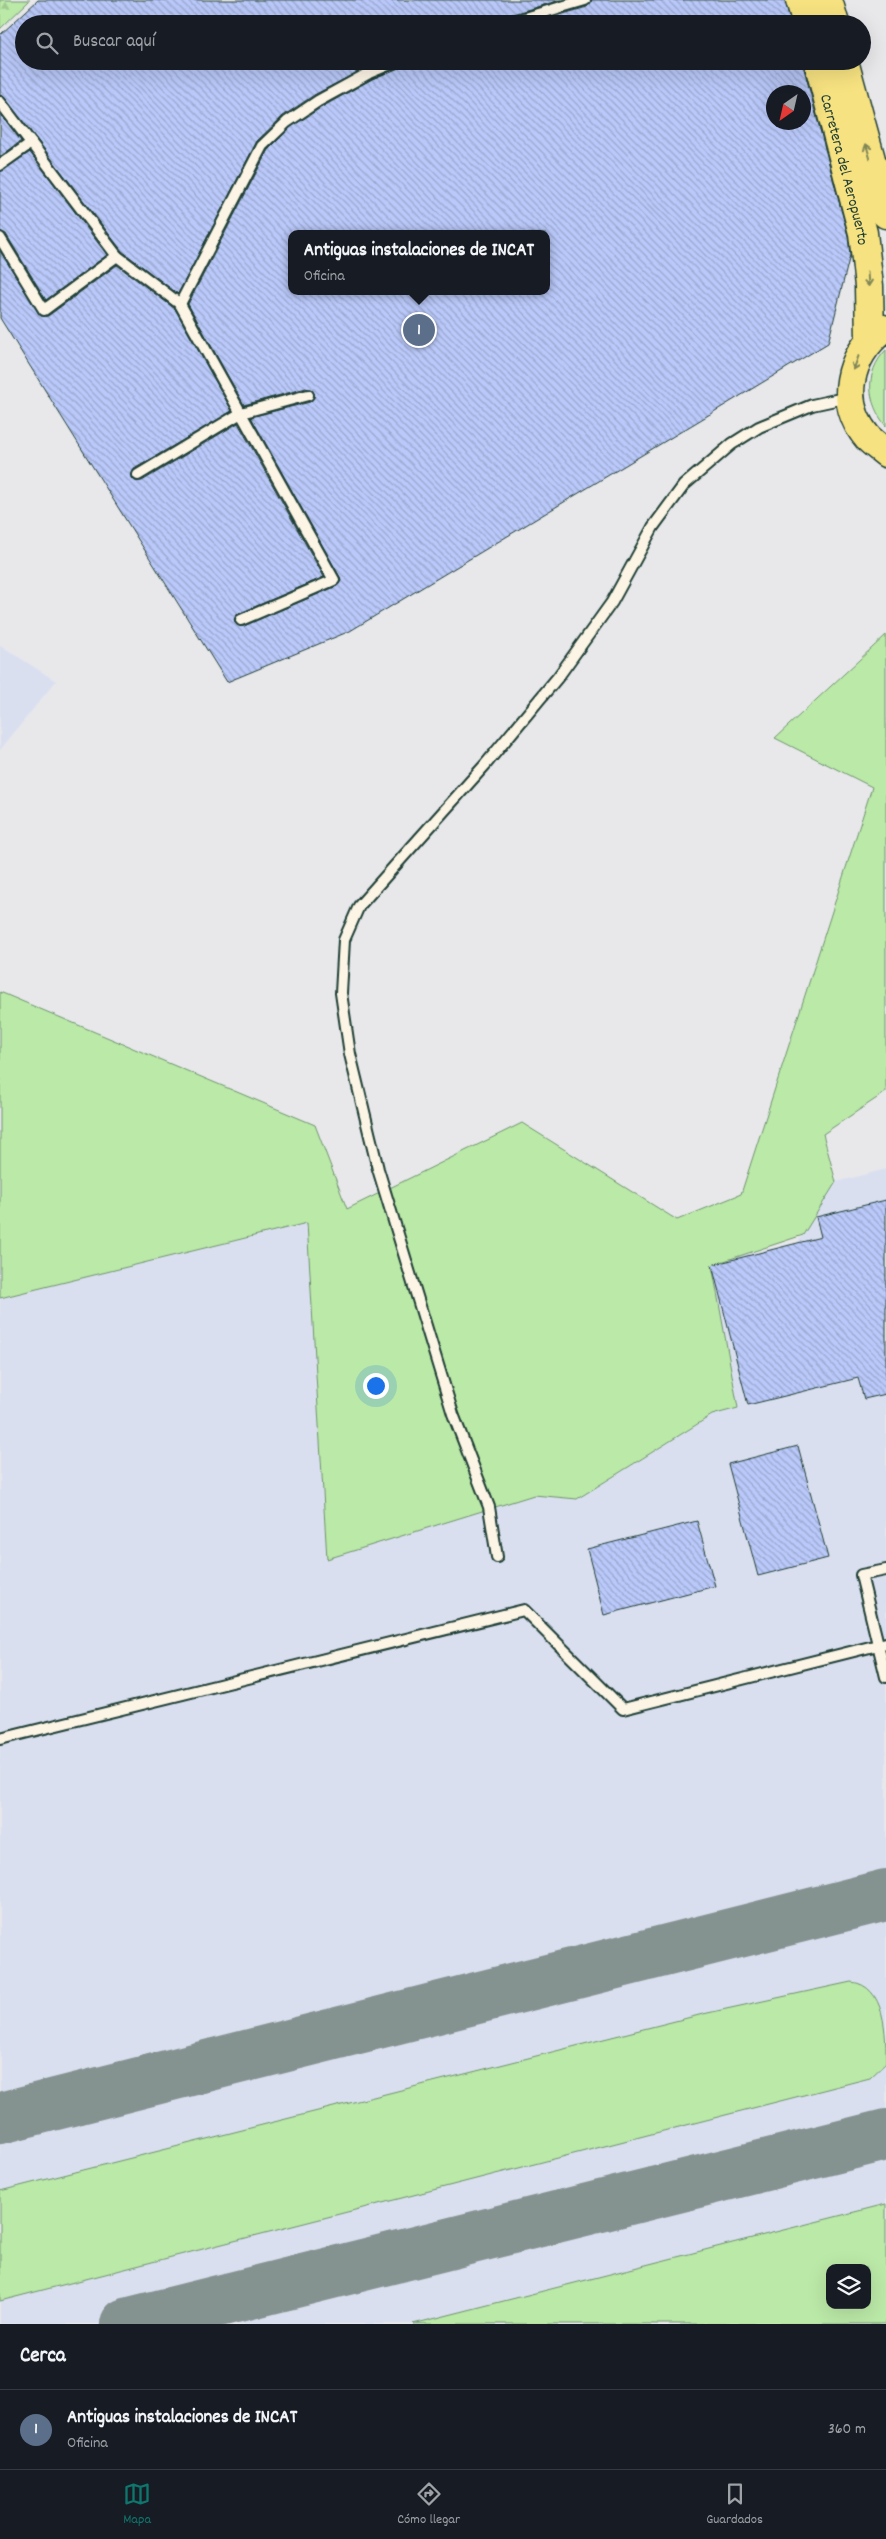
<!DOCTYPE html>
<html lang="es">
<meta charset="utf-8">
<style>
body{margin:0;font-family:Dekko,sans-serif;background:#20242c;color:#f1f3f6}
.controls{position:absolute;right:15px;bottom:15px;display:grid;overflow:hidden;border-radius:10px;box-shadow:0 5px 20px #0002}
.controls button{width:45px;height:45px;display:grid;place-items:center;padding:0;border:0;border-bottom:1px solid #363941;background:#171b24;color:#f1f3f6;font:25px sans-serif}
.compass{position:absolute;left:766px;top:85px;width:45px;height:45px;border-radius:50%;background:#171b24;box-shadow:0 5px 20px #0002;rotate:214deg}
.you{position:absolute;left:375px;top:1385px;width:18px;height:18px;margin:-12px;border:4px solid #fff;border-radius:50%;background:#1a73e8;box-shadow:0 0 0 8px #1a73e833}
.badge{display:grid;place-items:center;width:32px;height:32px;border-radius:50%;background:#0f766e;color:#fff;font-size:16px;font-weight:700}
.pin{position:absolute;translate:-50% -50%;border:2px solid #fff;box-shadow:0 1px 5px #0006}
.popup{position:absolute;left:288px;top:230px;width:262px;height:65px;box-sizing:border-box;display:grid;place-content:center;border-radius:10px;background:#171b24;filter:drop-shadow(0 1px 4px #0005);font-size:16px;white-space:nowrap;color:#9ea1a6}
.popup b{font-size:19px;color:#f1f3f6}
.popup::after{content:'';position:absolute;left:50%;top:100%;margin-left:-10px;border:10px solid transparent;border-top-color:#171b24}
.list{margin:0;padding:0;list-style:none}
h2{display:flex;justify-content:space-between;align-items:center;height:65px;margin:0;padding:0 20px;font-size:21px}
h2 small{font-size:16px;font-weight:400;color:#9ea1a6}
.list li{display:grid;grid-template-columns:32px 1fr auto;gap:15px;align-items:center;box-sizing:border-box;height:80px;padding:0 20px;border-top:1px solid #363941}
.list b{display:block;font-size:19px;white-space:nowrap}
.list p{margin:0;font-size:16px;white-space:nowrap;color:#9ea1a6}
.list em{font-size:16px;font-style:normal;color:#9ea1a6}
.icon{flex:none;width:28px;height:28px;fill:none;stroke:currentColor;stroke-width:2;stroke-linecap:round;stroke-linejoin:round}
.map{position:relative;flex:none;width:886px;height:2324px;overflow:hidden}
.search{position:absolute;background:#171b24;box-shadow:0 5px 20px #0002;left:15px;right:15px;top:15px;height:55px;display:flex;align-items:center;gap:12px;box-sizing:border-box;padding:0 18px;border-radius:28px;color:#9ea1a6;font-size:19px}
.sheet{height:145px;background:#171b24}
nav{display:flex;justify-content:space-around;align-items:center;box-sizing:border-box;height:70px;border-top:1px solid #363941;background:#171b24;font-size:14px;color:#9ea1a6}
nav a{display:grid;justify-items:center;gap:2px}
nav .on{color:#0f766e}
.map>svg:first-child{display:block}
.built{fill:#dadff0;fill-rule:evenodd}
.grass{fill:#bbe9a7;stroke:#6d936e;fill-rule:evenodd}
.forest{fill:url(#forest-firs);stroke:#6d936e}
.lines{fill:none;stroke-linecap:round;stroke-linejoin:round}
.taxiway{stroke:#849290;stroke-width:52}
.building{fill:url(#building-back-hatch);stroke:#1f3d34;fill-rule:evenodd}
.lane-casing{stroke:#1f3d34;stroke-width:14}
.primary-casing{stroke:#1f3d34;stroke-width:31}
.lane{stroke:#fcf5e5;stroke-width:10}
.primary{stroke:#f7e281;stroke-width:28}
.oneway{stroke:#808757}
.labels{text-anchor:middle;stroke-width:5;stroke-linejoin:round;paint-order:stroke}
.street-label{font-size:16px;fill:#1f3d34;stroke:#fcf5e5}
</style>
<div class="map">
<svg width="886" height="2324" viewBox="0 0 886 2324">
<defs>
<pattern id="forest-firs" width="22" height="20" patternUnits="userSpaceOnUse" patternTransform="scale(1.25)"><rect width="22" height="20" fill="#bbe9a7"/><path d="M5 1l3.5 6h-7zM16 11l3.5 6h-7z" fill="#a0c990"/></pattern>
<pattern id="building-back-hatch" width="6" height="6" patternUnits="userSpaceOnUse" patternTransform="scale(1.25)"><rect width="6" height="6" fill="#bac9fa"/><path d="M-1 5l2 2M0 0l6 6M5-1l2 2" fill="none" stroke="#97a4cb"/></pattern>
</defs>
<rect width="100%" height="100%" fill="#e8e8eb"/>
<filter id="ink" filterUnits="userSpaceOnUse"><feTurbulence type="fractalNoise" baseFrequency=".02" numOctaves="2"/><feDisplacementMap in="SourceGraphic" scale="10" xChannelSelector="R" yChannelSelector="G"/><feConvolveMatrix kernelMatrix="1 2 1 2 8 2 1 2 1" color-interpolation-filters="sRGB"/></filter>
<g filter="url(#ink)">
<g class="built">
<polygon points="0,645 56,681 0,750"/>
<path d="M886,1169V2324H0V1298L308,1223L327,1558L534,1495L577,1499L712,1415L738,1408L707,1263L797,1243L836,1182ZM830,2268H867V2305H830Z"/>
</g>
<g class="grass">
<path d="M886,350V426C867,403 864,373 886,350Z"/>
<polygon points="886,635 886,1092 823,1134 836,1182 803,1235 712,1265 738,1408 712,1415 577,1499 534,1495 327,1559 307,1223 0,1298 0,992 315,1125 347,1209 522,1123 677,1220 741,1194 872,787 775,738"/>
<path d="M851,1982C886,1985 886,2035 886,2063L870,2078L0,2301V2191L703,2014Z"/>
<path d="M886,2204V2324H413ZM830,2268H867V2305H830Z"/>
</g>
<polygon class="forest" points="0,0 30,0 0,29"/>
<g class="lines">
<g class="taxiway">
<polyline points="0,2118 886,1895"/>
<polyline points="126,2324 886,2135"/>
</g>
</g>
<g class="building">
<polygon points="38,0 561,0 502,17 497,24 24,24 24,61 379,61 314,95 283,116 257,141 178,294 122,251 5,98 0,95 0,35"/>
<polygon points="592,0 785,0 791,24 529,24 587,7"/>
<path d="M405,61H802L848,236L850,255L828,343L350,631L227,682L0,318V251L41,316H48L117,265L175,309L232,411L134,469L132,478L135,481H142L238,423L324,577L238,614L234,619L237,625L244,626L337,586L341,581L340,577L251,417L310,402L314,397V393L306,388L244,405L188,304L268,150L291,127L322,107L372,79L401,67ZM774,92H804V122H774ZM292,234H546V291H292Z"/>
<polygon points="0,113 21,141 0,157"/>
<polygon points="30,152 107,255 46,300 6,234 0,231 0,172"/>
<polygon points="886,1200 886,1394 864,1399 858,1378 748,1405 712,1265 821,1237 816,1217"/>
<polygon points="798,1446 828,1558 758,1576 728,1464"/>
<polygon points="697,1521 715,1586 604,1615 587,1549"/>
</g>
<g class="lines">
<defs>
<g id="lane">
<polyline points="504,24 585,0"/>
<polyline points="0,102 117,256 180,304 334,580 241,620"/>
<polyline points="0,165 31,143"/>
<polyline points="0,238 44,310 117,256"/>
<polyline points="180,304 262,146 287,122 318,101 369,73 398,61"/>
<polyline points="138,475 241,413 308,395"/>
<polyline points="497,1557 489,1507 453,1414 378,1169 350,1054 341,993 344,940 359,906 485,765 558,677 612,602 653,527 684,485 732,444 759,427 812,405 849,397"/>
<polyline points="886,1570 861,1575 886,1677"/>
<polyline points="0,1739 524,1610 623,1709 886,1643"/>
</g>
<g id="primary">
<polyline points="800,0 807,24"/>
<polyline points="828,0 835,24"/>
<path id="s1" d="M818,61L863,233L869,286L870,340"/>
<polyline points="844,61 886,214"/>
<path d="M883,329C849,356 837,402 868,438C873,443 880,448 886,453"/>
</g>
</defs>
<use href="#lane" class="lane-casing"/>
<use href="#primary" class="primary-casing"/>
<use href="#lane" class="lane"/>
<use href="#primary" class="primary"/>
</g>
<defs><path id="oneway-shaft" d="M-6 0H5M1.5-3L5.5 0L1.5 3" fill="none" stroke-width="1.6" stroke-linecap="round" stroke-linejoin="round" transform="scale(1.25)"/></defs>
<g class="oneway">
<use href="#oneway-shaft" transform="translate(868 151) rotate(-106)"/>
<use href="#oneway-shaft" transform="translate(868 279) rotate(86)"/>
<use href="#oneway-shaft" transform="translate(856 363) rotate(110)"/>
</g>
</g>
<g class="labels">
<g class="street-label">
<text dy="6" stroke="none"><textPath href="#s1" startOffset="112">Carretera del Aeropuerto</textPath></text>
</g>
</g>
</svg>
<div class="controls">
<button><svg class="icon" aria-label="layers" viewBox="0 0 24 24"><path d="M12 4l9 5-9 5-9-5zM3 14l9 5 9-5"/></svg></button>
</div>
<svg class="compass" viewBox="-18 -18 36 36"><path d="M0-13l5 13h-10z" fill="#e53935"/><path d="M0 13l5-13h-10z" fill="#9ea1a6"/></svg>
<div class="you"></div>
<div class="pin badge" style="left:419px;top:330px;background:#5c6f8a">1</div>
<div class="popup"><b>Antiguas instalaciones de INCAT</b>Oficina</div>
<div class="search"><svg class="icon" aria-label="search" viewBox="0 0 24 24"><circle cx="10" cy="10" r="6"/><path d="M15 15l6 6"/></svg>Buscar aquí</div>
</div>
<section class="sheet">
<h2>Cerca<small></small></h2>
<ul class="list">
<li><span class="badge" style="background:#5c6f8a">1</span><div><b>Antiguas instalaciones de INCAT</b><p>Oficina</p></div><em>360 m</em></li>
</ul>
</section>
<nav>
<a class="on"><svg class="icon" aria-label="map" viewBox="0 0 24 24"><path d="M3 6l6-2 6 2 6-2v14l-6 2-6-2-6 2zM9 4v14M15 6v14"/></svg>Mapa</a>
<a><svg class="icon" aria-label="directions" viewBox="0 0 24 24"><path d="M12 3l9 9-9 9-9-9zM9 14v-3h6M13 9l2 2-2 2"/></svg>Cómo llegar</a>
<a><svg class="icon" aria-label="saved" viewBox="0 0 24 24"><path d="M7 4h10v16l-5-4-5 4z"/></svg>Guardados</a>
</nav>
